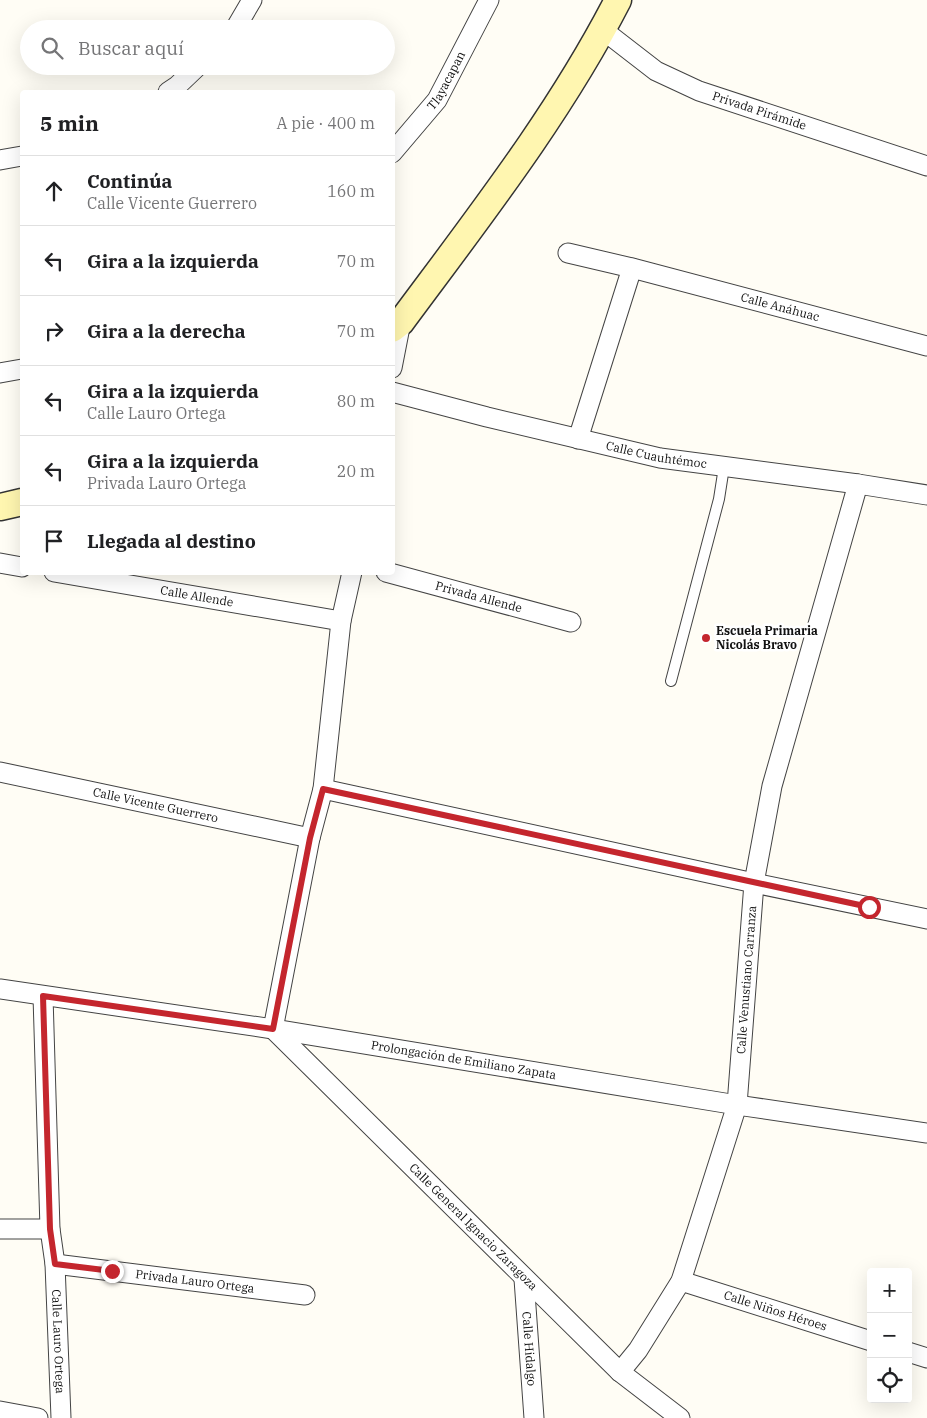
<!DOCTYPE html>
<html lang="es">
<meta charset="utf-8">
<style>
body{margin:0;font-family:"IBM Plex Serif",serif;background:#f6f6f6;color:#202124}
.controls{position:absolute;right:15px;bottom:15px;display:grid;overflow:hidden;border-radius:5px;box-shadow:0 5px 20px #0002}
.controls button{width:45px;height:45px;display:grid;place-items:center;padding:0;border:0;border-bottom:1px solid #e0e0e0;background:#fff;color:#202124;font:25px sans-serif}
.stop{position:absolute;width:15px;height:15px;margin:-11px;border:4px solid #c4262e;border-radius:50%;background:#fff}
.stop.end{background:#c4262e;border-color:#fff;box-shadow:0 1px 5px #0008}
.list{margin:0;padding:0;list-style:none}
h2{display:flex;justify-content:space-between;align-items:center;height:65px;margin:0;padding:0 20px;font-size:21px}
h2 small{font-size:16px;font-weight:400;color:#757577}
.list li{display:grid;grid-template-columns:32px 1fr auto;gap:15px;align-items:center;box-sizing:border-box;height:70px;padding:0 20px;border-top:1px solid #e0e0e0}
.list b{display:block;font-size:19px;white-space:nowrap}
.list p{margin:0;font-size:16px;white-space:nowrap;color:#757577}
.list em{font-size:16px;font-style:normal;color:#757577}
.icon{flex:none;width:28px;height:28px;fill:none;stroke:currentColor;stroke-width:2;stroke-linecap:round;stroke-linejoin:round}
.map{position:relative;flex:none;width:927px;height:1418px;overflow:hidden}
.search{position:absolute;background:#fff;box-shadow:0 5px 20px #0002;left:20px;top:20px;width:375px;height:55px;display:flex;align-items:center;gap:12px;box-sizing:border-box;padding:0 18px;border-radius:28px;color:#757577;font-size:19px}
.panel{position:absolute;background:#fff;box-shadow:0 5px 20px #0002;left:20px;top:90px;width:375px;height:485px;border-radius:5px}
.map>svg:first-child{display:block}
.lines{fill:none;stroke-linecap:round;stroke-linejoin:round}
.lane-casing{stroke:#444;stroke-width:12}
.street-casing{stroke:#444;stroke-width:21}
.secondary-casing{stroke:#333;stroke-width:29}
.lane{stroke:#fff;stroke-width:10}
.street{stroke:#fff;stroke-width:19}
.secondary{stroke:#fff6b0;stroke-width:26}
.route{stroke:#c4262e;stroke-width:6}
.poi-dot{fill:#c4262e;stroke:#fff;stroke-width:2}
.labels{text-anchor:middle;stroke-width:5;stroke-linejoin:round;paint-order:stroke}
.street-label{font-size:12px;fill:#111;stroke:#fff}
.poi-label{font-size:12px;font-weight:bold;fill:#111;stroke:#fff;text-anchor:start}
</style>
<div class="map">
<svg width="927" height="1418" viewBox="0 0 927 1418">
<rect width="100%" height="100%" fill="#fffdf5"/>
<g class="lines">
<defs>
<polyline id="lane" points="671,681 719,499 724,467"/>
<g id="street">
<polyline points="235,29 252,0"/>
<path id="s1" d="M603,30L656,71L699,91L927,166"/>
<polyline points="168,92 177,86 198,66"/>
<path id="s2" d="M392,153L437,100L489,0"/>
<polyline points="0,160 22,156"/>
<path id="s3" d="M568,253L632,268L927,346"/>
<polyline points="392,368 401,322"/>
<polyline points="0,373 22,369"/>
<path id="s4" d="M392,392L487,417L660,458L858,484L927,495"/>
<polyline points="578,439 632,268"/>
<polyline points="0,563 22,567"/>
<path id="s5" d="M54,572L341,621"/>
<path id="s6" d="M352,572L341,621L323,789L310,838L273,1029L620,1372L680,1418"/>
<path id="s7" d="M386,572L571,622"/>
<path id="s8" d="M0,772L310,838"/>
<polyline points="323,789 754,883 927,919"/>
<path id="s9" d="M0,989L273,1029L737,1105L927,1133"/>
<path id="s10" d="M43,996L50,1229L55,1264L61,1418"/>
<polyline points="0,1229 50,1229"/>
<path id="s11" d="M55,1264L305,1295"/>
<path id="s12" d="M524,1279L534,1418"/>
<path id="s13" d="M681,1281L871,1341"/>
<polyline points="908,1352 927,1358"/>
<path id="s14" d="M620,1372L638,1350L681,1281L737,1105L754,883L772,786L858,484"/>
<polyline points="0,1411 38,1418"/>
</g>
<g id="secondary">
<path d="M392,329L401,322C478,218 559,115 618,0"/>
<polyline points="0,507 22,502"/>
</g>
</defs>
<use href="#lane" class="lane-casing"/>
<use href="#street" class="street-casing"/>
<use href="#secondary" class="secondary-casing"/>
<use href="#lane" class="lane"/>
<use href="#street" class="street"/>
<use href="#secondary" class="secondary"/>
</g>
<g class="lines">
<polyline class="route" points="112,1271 55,1264 50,1229 43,996 273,1029 310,838 323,789 869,907"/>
</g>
<circle class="poi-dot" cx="706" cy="638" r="5"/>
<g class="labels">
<g class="street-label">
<text dy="4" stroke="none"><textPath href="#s2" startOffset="91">Tlayacapan</textPath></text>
<text dy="4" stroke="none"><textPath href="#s1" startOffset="178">Privada Pirámide</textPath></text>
<text dy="4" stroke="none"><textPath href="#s3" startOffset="219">Calle Anáhuac</textPath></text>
<text dy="4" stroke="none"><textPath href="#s4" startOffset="272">Calle Cuauhtémoc</textPath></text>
<text dy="4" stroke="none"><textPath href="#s5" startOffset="145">Calle Allende</textPath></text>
<text dy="4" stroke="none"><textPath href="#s7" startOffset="96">Privada Allende</textPath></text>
<text dy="4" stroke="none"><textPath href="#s8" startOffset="159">Calle Vicente Guerrero</textPath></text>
<text dy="4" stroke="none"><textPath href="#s14" startOffset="420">Calle Venustiano Carranza</textPath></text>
<text dy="4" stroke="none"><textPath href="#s9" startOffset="469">Prolongación de Emiliano Zapata</textPath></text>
<text dy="4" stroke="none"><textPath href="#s6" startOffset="746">Calle General Ignacio Zaragoza</textPath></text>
<text dy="4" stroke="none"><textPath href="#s11" startOffset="141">Privada Lauro Ortega</textPath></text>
<text dy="4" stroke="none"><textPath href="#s13" startOffset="99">Calle Niños Héroes</textPath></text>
<text dy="4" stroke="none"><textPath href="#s10" startOffset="346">Calle Lauro Ortega</textPath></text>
<text dy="4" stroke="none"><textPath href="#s12" startOffset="70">Calle Hidalgo</textPath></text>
</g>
<g class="poi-label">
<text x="716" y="635">Escuela Primaria<tspan x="716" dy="14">Nicolás Bravo</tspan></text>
</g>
</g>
</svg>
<div class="controls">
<button>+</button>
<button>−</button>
<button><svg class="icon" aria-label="locate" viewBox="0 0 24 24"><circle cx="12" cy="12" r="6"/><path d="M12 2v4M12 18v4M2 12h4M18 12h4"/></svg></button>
</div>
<div class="stop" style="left:869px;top:907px"></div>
<div class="stop end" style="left:112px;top:1271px"></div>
<div class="search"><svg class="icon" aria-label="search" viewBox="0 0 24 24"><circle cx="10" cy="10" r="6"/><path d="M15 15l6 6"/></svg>Buscar aquí</div>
<section class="panel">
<h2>5 min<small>A pie · 400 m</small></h2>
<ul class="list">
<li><svg class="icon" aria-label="ahead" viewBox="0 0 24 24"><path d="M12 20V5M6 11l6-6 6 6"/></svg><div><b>Continúa</b><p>Calle Vicente Guerrero</p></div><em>160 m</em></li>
<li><svg class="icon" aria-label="left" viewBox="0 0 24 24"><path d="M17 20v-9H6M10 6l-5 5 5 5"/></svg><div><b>Gira a la izquierda</b></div><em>70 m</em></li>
<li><svg class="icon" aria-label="right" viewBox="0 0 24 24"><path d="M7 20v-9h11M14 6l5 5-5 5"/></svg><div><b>Gira a la derecha</b></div><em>70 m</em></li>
<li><svg class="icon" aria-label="left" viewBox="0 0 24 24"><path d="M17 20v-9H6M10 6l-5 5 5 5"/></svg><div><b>Gira a la izquierda</b><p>Calle Lauro Ortega</p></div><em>80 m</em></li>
<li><svg class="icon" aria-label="left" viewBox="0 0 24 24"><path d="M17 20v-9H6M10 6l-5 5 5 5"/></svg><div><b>Gira a la izquierda</b><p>Privada Lauro Ortega</p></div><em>20 m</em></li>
<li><svg class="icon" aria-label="arrive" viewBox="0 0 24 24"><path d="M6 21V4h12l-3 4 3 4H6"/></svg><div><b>Llegada al destino</b></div></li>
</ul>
</section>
</div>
